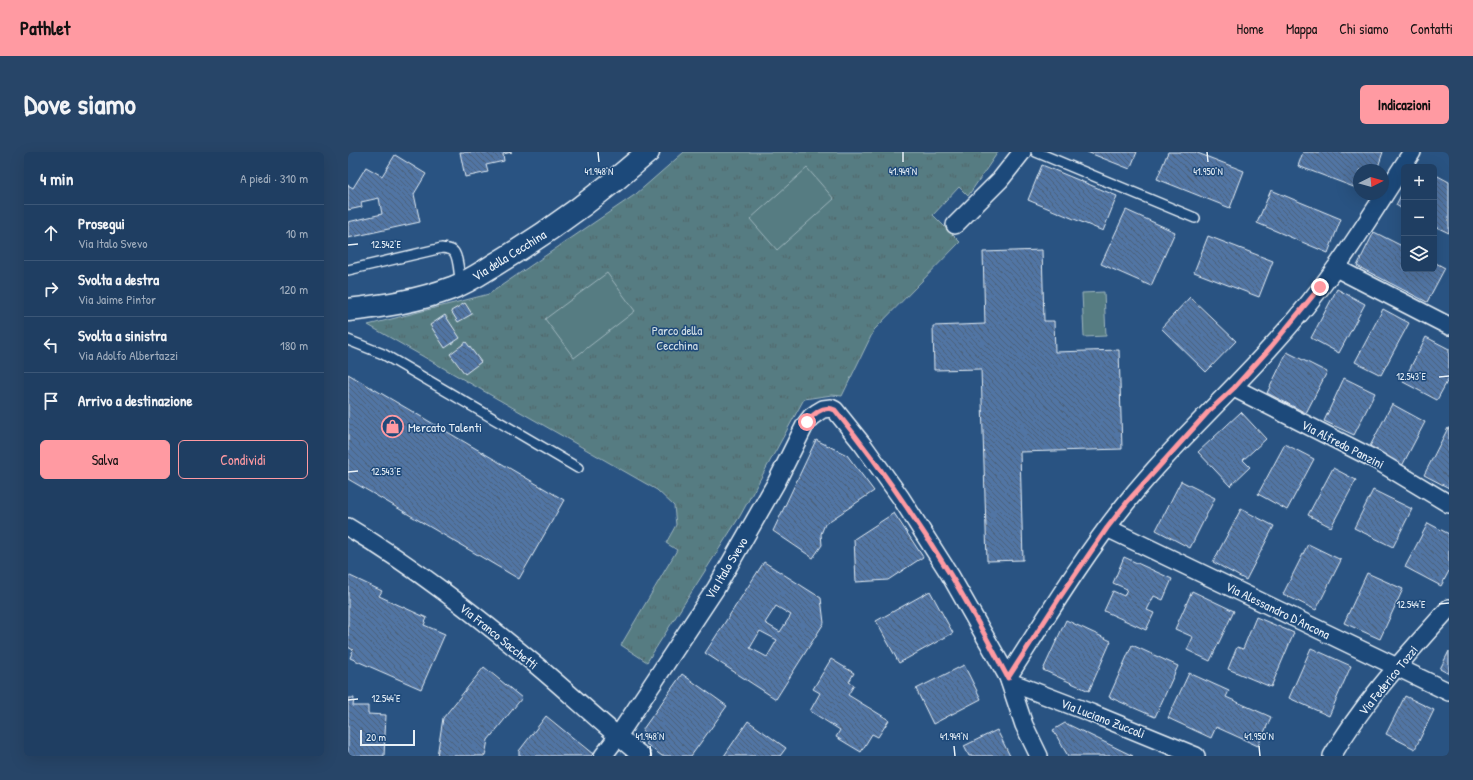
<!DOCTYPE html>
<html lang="it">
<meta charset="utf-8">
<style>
body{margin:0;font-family:"Patrick Hand",sans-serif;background:#274568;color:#f1f3f6}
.controls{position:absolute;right:12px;top:12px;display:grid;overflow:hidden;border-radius:6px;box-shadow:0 4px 16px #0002}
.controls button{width:36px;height:36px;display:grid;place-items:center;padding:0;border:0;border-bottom:1px solid #3c5777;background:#1f3e62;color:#f1f3f6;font:20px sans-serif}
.compass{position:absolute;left:1005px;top:12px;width:36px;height:36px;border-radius:50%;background:#1f3e62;box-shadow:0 4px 16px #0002;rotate:85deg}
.scale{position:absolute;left:12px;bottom:10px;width:55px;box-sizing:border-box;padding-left:4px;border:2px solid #e8f1f8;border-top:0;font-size:11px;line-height:14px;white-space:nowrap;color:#e8f1f8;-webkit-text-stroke:3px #1f4a7a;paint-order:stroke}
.stop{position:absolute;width:12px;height:12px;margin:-9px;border:3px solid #ff9aa2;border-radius:50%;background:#fff}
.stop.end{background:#ff9aa2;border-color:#fff;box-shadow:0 1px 4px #0008}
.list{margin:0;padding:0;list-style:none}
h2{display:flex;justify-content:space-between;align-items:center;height:52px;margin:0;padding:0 16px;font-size:17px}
h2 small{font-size:13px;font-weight:400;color:#a1aebe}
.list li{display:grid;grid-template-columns:26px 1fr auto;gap:12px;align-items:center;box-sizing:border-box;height:56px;padding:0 16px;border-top:1px solid #3c5777}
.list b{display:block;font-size:15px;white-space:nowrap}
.list p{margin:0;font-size:13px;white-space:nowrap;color:#a1aebe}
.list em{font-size:13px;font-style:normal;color:#a1aebe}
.actions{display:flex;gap:8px;padding:12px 16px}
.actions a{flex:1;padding:9px 0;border:1px solid #ff9aa2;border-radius:6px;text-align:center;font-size:14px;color:#ff9aa2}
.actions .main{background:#ff9aa2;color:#111}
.icon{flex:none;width:22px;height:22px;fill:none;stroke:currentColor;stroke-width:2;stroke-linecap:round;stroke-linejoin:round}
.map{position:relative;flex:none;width:1101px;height:604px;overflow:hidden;border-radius:6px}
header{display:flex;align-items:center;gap:24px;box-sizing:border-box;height:56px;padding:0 20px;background:#ff9aa2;color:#111}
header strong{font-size:19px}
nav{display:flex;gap:22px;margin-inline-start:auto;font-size:14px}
.intro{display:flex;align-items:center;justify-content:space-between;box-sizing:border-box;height:96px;padding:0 24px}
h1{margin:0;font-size:28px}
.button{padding:10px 18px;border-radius:6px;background:#ff9aa2;color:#111;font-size:14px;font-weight:700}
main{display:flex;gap:24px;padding:0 24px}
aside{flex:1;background:#1f3e62;border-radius:6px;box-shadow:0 4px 16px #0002}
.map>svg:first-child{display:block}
.grass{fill:url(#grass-tufts);stroke:#9fb6bd}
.pitch{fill:#567c82;stroke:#9fb6bd}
.building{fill:url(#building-back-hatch);stroke:#e8f1f8;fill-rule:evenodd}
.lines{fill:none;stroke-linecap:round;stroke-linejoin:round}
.lane-casing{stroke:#e8f1f8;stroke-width:12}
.street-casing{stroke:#e8f1f8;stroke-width:20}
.secondary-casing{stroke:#e8f1f8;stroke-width:25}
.lane{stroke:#1f4a7a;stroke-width:9}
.street{stroke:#1f4a7a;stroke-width:17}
.secondary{stroke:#1f4a7a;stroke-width:22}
.route{stroke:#ff9aa2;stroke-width:5}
.ticks{fill:none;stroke:#e8f1f8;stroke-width:1.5}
.labels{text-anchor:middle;stroke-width:3;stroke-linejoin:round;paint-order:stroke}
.street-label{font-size:13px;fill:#e8f1f8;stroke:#1f4a7a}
.park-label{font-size:13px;fill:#d2dfe6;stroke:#1f4a7a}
.poi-label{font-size:13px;fill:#e8f1f8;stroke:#1f4a7a;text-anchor:start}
.ticks-label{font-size:10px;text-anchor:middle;fill:#e8f1f8;stroke:#1f4a7a;stroke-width:3;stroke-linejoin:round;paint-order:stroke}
</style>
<header>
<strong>Pathlet</strong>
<nav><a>Home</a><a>Mappa</a><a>Chi siamo</a><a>Contatti</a></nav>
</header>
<div class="intro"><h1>Dove siamo</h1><a class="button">Indicazioni</a></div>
<main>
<aside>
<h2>4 min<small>A piedi · 310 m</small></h2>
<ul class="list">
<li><svg class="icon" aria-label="ahead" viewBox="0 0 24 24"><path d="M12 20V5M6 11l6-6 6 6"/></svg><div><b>Prosegui</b><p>Via Italo Svevo</p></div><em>10 m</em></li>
<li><svg class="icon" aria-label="right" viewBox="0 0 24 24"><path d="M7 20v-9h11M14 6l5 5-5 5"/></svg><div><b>Svolta a destra</b><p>Via Jaime Pintor</p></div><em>120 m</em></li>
<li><svg class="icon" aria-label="left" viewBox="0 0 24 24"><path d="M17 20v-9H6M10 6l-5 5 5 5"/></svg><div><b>Svolta a sinistra</b><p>Via Adolfo Albertazzi</p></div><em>180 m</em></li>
<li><svg class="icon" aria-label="arrive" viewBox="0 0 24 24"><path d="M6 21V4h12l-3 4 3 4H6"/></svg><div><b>Arrivo a destinazione</b></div></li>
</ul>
<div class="actions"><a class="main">Salva</a><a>Condividi</a></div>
</aside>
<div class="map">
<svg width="1101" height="604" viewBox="0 0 1101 604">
<defs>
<pattern id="grass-tufts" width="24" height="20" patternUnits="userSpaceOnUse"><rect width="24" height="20" fill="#567c82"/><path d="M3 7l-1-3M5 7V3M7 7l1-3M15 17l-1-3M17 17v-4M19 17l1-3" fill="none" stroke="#4f6569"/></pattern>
<pattern id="building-back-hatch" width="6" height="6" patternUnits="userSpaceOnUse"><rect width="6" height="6" fill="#5175a4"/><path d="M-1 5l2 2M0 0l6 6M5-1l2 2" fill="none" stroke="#4c5e77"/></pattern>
</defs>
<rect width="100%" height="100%" fill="#295382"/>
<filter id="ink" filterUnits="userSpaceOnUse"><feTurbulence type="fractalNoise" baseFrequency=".025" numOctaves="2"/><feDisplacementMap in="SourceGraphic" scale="8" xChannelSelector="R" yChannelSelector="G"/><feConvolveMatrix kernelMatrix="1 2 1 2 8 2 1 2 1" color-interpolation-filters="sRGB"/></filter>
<g filter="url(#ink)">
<polygon class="grass" points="336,0 650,0 620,44 611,35 585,63 612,90 526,178 494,244 484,243 456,247 392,364 299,510 273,493 329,398 318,391 328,373 326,354 309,338 20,173 141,142 288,42"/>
<g class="pitch">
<polygon points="459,16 486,47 429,98 402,67"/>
<polygon points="259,121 287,159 226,206 197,167"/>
<polygon points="756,140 758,184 736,185 734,141"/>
</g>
<g class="building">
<polygon points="112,0 164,0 155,2 156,9 138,13 140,20 117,25"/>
<polygon points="739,0 789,0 782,17"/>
<polygon points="820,0 847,0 896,19 882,56 809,27"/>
<polygon points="955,0 1035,0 1029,18 1011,18 1011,37 950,14"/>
<polygon points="47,3 78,22 66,42 72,70 0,86 0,70 34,62 31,46 13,50 14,55 0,58 0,33 5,36 18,15 34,24"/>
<polygon points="694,13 769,44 755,79 680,48"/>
<polygon points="1086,22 1101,30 1101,81 1086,74"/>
<polygon points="1056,37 1056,58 1048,53"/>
<polygon points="923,38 993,67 980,101 909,71"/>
<polygon points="778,58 827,80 803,134 753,112"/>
<polygon points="1026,80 1056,95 1056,117 1086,117 1086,110 1097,116 1079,150 1009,114"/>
<polygon points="860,84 925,109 911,145 846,120"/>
<polygon points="694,98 696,169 706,169 707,200 771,198 774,297 672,300 675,408 639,409 633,217 586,218 585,174 637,172 635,100"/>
<polygon points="989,137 1017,152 991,201 963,186"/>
<polygon points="842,145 888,189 858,220 813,176"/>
<polygon points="117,151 124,162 110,170 103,159"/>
<polygon points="1035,157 1061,171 1033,223 1007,210"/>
<polygon points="97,163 112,186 97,196 82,173"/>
<polygon points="1078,185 1101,197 1101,226 1089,248 1055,230"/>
<polygon points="118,190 133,210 117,222 102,202"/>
<polygon points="939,200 979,220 958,261 919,241"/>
<polygon points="0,222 216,348 171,427 0,327"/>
<polygon points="996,226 1027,241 1006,283 976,269"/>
<polygon points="1044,252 1077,270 1054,314 1021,296"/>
<polygon points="893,260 918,287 895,308 902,315 882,334 850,300"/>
<polygon points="1100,276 1101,276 1101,336 1076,323"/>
<polygon points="468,288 499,303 526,339 477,372 473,382 474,393 465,406 425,379"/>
<polygon points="937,292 966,307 939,358 910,342"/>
<polygon points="985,316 1008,328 983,375 960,363"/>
<polygon points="833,329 867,346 842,396 808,378"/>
<polygon points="1025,338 1064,357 1045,395 1006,376"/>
<polygon points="893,357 926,374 898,428 865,410"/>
<polygon points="546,361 575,405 540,428 508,430 506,387"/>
<polygon points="1080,371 1101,382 1101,419 1093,434 1057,415"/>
<polygon points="960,392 993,408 968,458 935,442"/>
<polygon points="776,405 824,427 815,448 806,444 799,458 806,461 798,478 756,459 765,439 776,444 779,437 765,431"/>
<path d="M416,410L473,446L476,471L428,547L357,501ZM428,454L443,463L432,480L417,471ZM412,479L429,488L419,505L402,496Z"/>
<polygon points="1019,421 1055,437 1032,487 996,471"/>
<polygon points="0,423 34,439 31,444 79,466 76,473 97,482 73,537 2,506 5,498 0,495"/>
<polygon points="582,439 605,481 551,511 528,469"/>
<polygon points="844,439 886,459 862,509 839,498 845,485 827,477"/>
<polygon points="908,465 946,481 923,535 880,517 889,495 895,497"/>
<polygon points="718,468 763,489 741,539 695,518"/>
<polygon points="784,493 830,514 807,565 761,545"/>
<polygon points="963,496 1003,514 981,564 941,546"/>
<polygon points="1101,499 1101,522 1092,517"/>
<polygon points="483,507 506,521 501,530 506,533 500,543 541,568 530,585 524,582 513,600 488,585 492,578 462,559 472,541 465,537"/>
<polygon points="616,513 633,547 585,572 568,537"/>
<polygon points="136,515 174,546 140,588 137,604 89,604 95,566"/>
<polygon points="841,521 881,539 878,545 923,565 910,594 868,575 863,586 820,566"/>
<polygon points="334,522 379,554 343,604 314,604 298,592 295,577"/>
<polygon points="1057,544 1086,558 1067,597 1038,582"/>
<polygon points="0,546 6,546 5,554 20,554 20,562 38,563 36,604 0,604"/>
<polygon points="198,564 245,602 243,604 171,604 171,599"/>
<polygon points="400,569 438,596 432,604 376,604"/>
<polygon points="717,571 785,604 720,604 705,578"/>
<polygon points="649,578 662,604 621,604 616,594"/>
</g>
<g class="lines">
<defs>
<g id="lane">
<polyline points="688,0 847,66"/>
<path d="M0,118L94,96C98,97 103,96 106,100C111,106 111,125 113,133"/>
<polyline points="0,188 35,202 230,316"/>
</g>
<g id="street">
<polyline points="607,73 652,28 674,0"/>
<polyline points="988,116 1101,174"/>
<polyline points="886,236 1028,308 1101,352"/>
<path d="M0,375C67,415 128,463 188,513C224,543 257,575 294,604"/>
<polyline points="759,376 1101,540"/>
<path d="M660,525C698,466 734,406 778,351C822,296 874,249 921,197C945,171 968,143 989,114C1015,78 1039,38 1064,0"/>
<polyline points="662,530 743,561 848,604"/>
<polyline points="255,604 270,584 368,436 428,331 457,273 463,265 470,260 475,257 483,256 487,258 515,293 553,346 602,423 660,525 676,573 691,604"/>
<path d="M984,604C1015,550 1060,502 1101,456"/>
</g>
<path id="secondary" d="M0,158C35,154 70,149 104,136C121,130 136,119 151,110C204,78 254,41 300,0"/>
</defs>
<use href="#lane" class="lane-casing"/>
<use href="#street" class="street-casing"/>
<use href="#secondary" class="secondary-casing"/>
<use href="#lane" class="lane"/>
<use href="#street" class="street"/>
<use href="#secondary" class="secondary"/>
</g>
</g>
<g class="lines" filter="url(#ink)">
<path class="route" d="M459,270C466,261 476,253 487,258C529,310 567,365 602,422C623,456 641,491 660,526L712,445L759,376L780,349L860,260L886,236L922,196L972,135"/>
</g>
<path class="ticks" d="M250,0L251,10M555,0V10M859,0L860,10M0,93L10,92M1091,225L1101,224M0,320L10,319M1091,452L1101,451M0,548L10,547M302,594L303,604M606,594L607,604M911,594L912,604"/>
<defs>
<symbol id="shop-ring" viewBox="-11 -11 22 22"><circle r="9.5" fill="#1f4a7a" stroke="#ff9aa2" stroke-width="1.5"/><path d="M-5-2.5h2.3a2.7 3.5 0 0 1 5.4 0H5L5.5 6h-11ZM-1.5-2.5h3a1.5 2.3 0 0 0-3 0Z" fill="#ff9aa2"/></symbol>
</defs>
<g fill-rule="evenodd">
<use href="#shop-ring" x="32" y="262" width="25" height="25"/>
</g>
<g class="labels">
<g class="street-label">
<text transform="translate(161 103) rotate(-32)" y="5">Via della Cecchina</text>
<text transform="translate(995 292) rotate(27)" y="5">Via Alfredo Panzini</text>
<text transform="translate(378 416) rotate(-59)" y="5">Via Italo Svevo</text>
<text transform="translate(930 458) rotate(26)" y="5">Via Alessandro D'Ancona</text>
<text transform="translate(151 484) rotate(39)" y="5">Via Franco Sacchetti</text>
<text transform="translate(1040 528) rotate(-51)" y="5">Via Federico Tozzi</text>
<text transform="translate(755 566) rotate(21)" y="5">Via Luciano Zuccoli</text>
</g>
<g class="park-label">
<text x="329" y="183">Parco della<tspan x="329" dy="15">Cecchina</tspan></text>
</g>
<g class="poi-label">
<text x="60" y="280">Mercato Talenti</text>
</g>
</g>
<g class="ticks-label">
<text x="251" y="23">41.948°N</text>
<text x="555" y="23">41.949°N</text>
<text x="860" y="23">41.950°N</text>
<text x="38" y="96">12.542°E</text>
<text x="1063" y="228">12.543°E</text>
<text x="38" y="323">12.543°E</text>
<text x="1063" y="456">12.544°E</text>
<text x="38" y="550">12.544°E</text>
<text x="302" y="588">41.948°N</text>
<text x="606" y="588">41.949°N</text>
<text x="911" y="588">41.950°N</text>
</g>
</svg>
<div class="controls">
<button>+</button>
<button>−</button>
<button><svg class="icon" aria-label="layers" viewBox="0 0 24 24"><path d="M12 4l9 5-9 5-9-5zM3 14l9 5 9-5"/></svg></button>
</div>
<svg class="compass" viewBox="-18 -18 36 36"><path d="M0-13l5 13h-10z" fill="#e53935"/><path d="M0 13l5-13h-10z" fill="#a1aebe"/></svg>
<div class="scale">20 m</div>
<div class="stop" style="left:459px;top:270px"></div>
<div class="stop end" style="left:972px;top:135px"></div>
</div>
</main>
